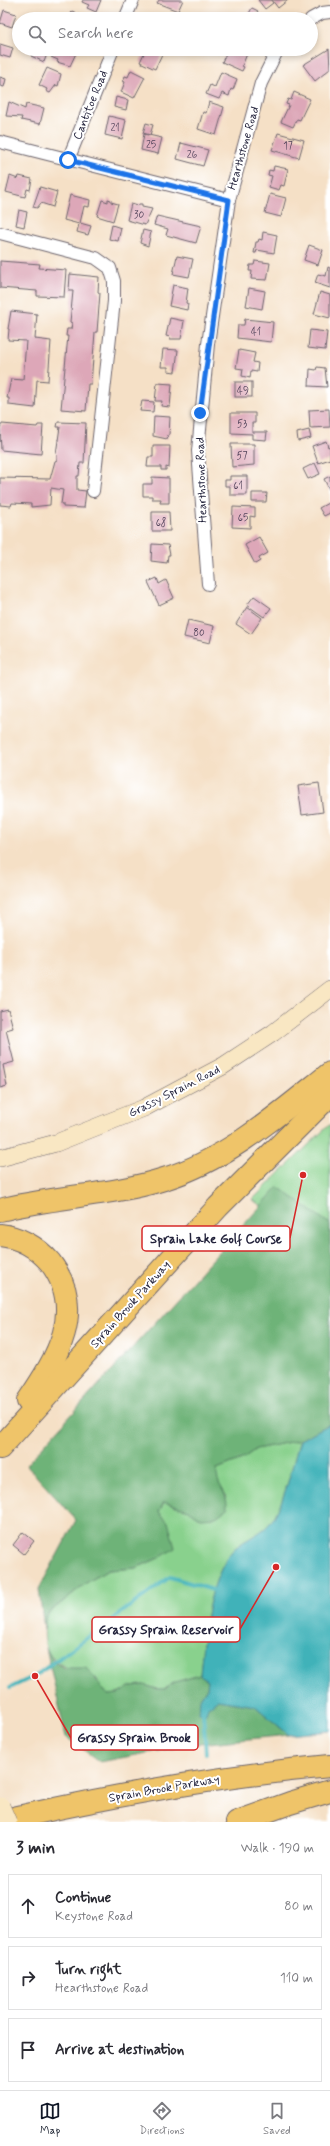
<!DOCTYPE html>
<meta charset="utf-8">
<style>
body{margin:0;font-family:Mynerve,sans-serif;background:#f2f2f3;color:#2b2b33}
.stop{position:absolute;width:12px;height:12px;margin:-9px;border:3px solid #1a73e8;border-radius:50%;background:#fff}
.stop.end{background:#1a73e8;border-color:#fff;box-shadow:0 1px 4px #0008}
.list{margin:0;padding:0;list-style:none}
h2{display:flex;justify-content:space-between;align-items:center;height:52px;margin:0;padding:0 16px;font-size:17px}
h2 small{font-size:13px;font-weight:400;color:#7c7c81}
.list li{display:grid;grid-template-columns:26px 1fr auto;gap:12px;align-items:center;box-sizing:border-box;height:64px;margin:0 8px 8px;padding:0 8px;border:1px solid #e1e1e2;border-radius:0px}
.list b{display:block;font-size:15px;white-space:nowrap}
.list p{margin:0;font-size:13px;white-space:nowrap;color:#7c7c81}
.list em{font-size:13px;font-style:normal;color:#7c7c81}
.icon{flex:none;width:22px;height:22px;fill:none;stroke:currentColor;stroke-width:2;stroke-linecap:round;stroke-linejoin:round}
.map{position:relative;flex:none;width:330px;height:1822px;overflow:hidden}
.search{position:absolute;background:#fff;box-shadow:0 2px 6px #0003;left:12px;right:12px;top:12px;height:44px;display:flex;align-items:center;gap:10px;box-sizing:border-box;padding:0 14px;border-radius:22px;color:#7c7c81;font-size:15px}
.sheet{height:268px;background:#fff}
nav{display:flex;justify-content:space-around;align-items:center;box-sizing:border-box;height:56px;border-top:1px solid #e1e1e2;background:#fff;font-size:11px;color:#7c7c81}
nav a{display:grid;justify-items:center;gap:2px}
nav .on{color:#111827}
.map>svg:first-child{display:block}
.green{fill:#89d18d;stroke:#567a64}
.forest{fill:#6eb378;stroke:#486a5a}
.water{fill:#41b2b9;stroke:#326a7a}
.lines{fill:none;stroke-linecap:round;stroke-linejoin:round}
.stream{stroke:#41b2b9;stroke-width:4}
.building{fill:#dda7b8}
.street-casing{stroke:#6c646c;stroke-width:14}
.secondary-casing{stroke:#6c646c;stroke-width:18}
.highway-casing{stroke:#6c646c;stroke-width:24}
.street{stroke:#fff;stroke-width:12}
.secondary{stroke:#f9e7c3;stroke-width:17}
.highway{stroke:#efc469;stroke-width:22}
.secondary-bridge-casing{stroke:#6c646c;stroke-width:18;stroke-linecap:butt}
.secondary-bridge{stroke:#f9e7c3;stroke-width:17}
.route{stroke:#1a73e8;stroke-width:5}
.labels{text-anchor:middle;stroke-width:4;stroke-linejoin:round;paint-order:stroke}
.number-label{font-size:10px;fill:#51435a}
.street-label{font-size:12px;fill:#22223b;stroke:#fff}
.leader{fill:none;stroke:#d62828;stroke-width:1.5}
.callout-dot{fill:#d62828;stroke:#fff;stroke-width:1.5}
.callout{fill:#fff;stroke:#d62828;stroke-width:1.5}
.callout-label{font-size:13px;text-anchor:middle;font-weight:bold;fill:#22223b}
</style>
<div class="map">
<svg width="330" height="1822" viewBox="0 0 330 1822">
<rect width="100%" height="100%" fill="#fff"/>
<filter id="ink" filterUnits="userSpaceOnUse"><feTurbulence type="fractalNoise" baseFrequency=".025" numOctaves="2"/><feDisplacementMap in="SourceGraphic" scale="8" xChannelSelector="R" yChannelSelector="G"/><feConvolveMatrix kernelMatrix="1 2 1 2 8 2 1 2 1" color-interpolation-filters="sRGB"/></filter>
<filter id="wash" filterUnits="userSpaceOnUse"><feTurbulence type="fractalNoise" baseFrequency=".012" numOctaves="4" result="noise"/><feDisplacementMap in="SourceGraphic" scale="16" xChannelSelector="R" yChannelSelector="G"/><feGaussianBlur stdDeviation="0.9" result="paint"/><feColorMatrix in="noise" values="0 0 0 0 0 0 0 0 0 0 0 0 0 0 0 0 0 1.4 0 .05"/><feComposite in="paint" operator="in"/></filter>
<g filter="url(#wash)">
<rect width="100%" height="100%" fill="#f5e0c6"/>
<g class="green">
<polygon points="330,1124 330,1245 252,1200"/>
<path d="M300,1440C293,1462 284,1506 270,1523C260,1536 238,1541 229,1555C206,1591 204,1634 200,1675L175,1682L165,1689H157L144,1685L131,1686L118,1694L108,1695L100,1687L97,1679C59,1665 38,1663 46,1615L86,1583L108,1570L136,1568L161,1557L168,1522L159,1512L164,1502L189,1510L200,1518L227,1497L216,1479L217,1469L242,1459L256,1449Z"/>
</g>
<g class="forest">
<path d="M278,1187L330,1224V1424L300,1440L256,1449L242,1459L217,1469C215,1487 228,1488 227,1509L216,1517L200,1518L189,1510L164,1502L159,1512L168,1522L175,1548L161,1557L136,1568L108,1570L86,1583L46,1615L44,1629L39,1589L76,1520L26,1465Z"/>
<path d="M46,1648L53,1661L64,1668H86C95,1677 100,1686 108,1695L118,1694L131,1686L144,1685L157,1689H165L175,1682L200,1675L208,1680L207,1688L200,1699L208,1707L217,1700L255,1706L289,1735L189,1745L100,1762L66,1737Z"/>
</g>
<path class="water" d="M330,1424V1731L289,1735L255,1706L217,1700L208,1707L206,1713H199L200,1699L207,1688L208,1680L200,1675C204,1634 206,1591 229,1555C238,1541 260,1536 270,1523C284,1506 293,1462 300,1440Z"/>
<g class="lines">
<g class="stream">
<polyline points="10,1688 35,1676 170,1577 213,1590"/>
<polyline points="203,1713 206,1753"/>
</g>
</g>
<g id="blocks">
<g class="building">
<polygon points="83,0 101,0 96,12 87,8 89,5 82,2"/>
<polygon points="159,0 183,0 178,11 157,3"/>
<polygon points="258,0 271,0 273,3 265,9"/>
<polygon points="272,0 288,0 278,8"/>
<polygon points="252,8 258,11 255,16 260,19 246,19"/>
<polygon points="4,10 16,14 12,27 0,23"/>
<polygon points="72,11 88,19 62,19 63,16 69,19"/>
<polygon points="0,44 13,48 10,58 0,55"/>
<polygon points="34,49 47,54 44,62 31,56"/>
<polygon points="55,49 78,49 70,66 57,62 58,60 51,57"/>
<polygon points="146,49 158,49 163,52 155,69 140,62"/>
<polygon points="228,49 249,49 242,66 244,67 242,71 222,62"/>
<polygon points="329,49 330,69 315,81 303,65"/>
<polygon points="47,68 61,74 58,86 56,85 50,93 46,91 47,89 39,85"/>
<polygon points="131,70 145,77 134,98 121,92 125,82 123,81 125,76 128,77"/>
<polygon points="221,72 237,79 233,90 231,89 229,96 222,93 219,99 206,94 210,85 215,87"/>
<polygon points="0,77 6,79 4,87 0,86"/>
<polygon points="294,92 310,99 300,120 297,119 293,127 281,122 289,105 286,104 288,99 291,100"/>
<polygon points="116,97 128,100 126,110 114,107"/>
<polygon points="9,102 25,109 26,104 44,108 40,124 21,120 22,117 6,116"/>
<polygon points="209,102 224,107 216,135 198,129 203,112 206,113"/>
<polygon points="109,116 126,120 122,139 105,135"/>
<polygon points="146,123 153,125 150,135 143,133"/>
<polygon points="278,133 304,140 299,158 272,150"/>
<polygon points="144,134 162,138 158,154 141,150"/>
<polygon points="181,143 208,150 203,166 177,159"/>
<polygon points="274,166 288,169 284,186 281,185 279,190 269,187 272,176 268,175 269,170 273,171"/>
<polygon points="10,176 18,179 19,176 32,179 30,190 27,189 25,197 6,192"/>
<polygon points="40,187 57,192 53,207 41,203 37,208 33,207"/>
<polygon points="270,194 286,198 281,217 265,213"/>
<polygon points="70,195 90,200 89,207 84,206 80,223 91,226 88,235 77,232 79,224 64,220"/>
<polygon points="108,199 111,200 111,202 118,204 113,221 97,216 102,200 108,202"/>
<polygon points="131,204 138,206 139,204 142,204 142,207 152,209 145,225 127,220"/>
<polygon points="19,210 27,212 24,227 16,225"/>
<polygon points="157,216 201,226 196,243 166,235 168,229 154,225"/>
<polygon points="112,225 121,228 118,241 109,239"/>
<polygon points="143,230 151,232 148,246 140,243"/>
<polygon points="263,232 277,235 274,253 257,250 256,253 254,253 256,242 258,242 259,239 262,240"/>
<polygon points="309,245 323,250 318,265 304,260"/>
<polygon points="177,256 193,259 189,277 173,274"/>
<polygon points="0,261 40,264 39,268 66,270 64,297 37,296 37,291 0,288"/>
<polygon points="255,261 270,263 267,280 251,279 252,271 249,271 250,265 254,265"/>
<polygon points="328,267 330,268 330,288 315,283 318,274 326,276"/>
<polygon points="70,274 99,277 98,292 100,293 97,332 95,332 91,384 88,384 86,411 61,409 68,336 66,336 67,329 71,329 72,323 70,322 73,291 69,291"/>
<polygon points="173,285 188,288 186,303 188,304 187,310 169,306"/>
<polygon points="249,288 265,291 262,309 246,306"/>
<polygon points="320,292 330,295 330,318 314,314"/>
<polygon points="11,311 37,314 35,339 51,341 48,381 37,380 35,408 9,405 9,398 7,398 11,379 23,380 26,341 8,340 9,329 8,329"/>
<polygon points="170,318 184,321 181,339 170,339 170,337 166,336"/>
<polygon points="245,319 273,322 271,342 237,338 238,325 244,325"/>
<polygon points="310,330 327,332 325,350 308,348"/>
<polygon points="163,349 178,350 175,372 168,371 168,367 161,367"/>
<polygon points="239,350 255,353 253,362 258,363 257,372 251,371 250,378 242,376 243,369 236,368"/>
<polygon points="317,367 325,368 327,387 309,386 310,369 316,370"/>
<rect x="235" y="382" width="17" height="15"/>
<polygon points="157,383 172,384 170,407 161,406 162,401 155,401"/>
<polygon points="142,401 154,402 153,412 140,411"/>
<polygon points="329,409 330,427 310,428 309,410"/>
<polygon points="231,413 255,413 255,423 252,423 252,432 267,432 266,440 252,439 252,434 231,433"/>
<polygon points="154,416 170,417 169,435 168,435 167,439 153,436"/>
<polygon points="58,422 86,423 84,463 80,463 79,476 77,476 77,490 86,491 84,508 63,507 63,504 61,504 63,490 51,488 50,505 31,507 31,504 12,503 11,506 0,505 0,478 50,479 55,461 57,460 57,455 56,454 60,427 57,427"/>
<polygon points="2,424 37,427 38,425 43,425 41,454 1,450 0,428"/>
<polygon points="309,430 311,438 298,441 297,433"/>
<polygon points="326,441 328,447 330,446 330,459 318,463 312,446"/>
<polygon points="231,444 254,444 254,465 232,467"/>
<polygon points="153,446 170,446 169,468 166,467 166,470 161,470 161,467 147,467 148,457 153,457"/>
<polygon points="315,463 320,474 308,479 303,469"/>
<polygon points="230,476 247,476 247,495 230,495 230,486 225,486 225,480 230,480"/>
<polygon points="330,476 330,491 324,479"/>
<polygon points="152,477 169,478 169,503 160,503 161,499 152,499 152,496 143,496 143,484 152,484"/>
<polygon points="252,493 267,493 266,502 252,502"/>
<polygon points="330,502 330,513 324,516 319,508"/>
<polygon points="233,507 255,508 255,517 250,516 250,528 232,527"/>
<polygon points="152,512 169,512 170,531 152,531"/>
<polygon points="259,537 268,553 259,558 260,561 255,564 245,545"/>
<polygon points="152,544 168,545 170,555 168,555 167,563 151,561"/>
<polygon points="157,578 159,584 166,580 174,598 159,605 148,582"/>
<polygon points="254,596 271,608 264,617 247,605"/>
<polygon points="247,607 262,618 251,634 236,624"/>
<polygon points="188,620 214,626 210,643 184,637"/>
<polygon points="319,783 323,812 302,815 298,786"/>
<polygon points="8,1009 13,1028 6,1030 14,1062 3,1065 7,1086 0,1088 0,1011"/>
<polygon points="23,1532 34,1541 24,1554 13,1545"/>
</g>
</g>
</g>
<g filter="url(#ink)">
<use href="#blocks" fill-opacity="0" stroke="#6c646c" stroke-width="1"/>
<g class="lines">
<defs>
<g id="street">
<polyline points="125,19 133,0"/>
<polyline points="311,19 322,13 330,12"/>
<polyline points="0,142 229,200"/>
<polyline points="68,160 113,49"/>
<polyline points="0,233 96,258 110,268 114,281 114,301 93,491"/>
<polyline points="208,584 198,451 208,344 229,200 261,83 278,49"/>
</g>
<polyline id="secondary" points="0,1158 56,1143 144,1108 223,1066 273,1033 330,989"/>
<g id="highway">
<path d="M0,1210C54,1196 111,1196 164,1179C227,1160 280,1113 330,1073"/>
<path d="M0,1235C19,1237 37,1247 50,1262C87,1310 57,1358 28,1401"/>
<polyline points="0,1448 218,1207 330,1095"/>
<path d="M0,1821C109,1796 219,1776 330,1766"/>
<polyline points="237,1822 290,1803 330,1791"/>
</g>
</defs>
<use href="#street" class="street-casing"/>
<use href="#secondary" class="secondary-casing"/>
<use href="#highway" class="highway-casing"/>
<use href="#street" class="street"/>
<use href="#secondary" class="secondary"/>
<use href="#highway" class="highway"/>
<defs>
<polyline id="secondary-bridge" points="1,1806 8,1822"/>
</defs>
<use href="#secondary-bridge" class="secondary-bridge-casing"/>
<use href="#secondary-bridge" class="secondary-bridge"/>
</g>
</g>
<g class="lines" filter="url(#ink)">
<polyline class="route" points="68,160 229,200 200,413"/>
</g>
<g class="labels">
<g class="number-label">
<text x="115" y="131">21</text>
<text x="151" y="148">25</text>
<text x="288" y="149">17</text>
<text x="192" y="158">26</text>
<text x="139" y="218">30</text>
<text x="256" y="335">41</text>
<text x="243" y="394">49</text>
<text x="242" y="427">53</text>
<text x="242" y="459">57</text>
<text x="238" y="489">61</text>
<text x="243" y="521">65</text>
<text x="161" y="526">68</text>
<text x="199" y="636">80</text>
</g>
<g class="street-label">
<text transform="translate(90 105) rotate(-68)" y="4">Cantitoe Road</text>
<text transform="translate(243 148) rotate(-74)" y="4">Hearthstone Road</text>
<text transform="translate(201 480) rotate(-92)" y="4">Hearthstone Road</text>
<text transform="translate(174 1091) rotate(-27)" y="4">Grassy Sprain Road</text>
<text transform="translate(130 1304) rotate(-48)" y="4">Sprain Brook Parkway</text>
<text transform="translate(164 1788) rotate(-10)" y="4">Sprain Brook Parkway</text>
</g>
</g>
<path class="leader" d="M303 1175L290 1238M276 1567L240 1629M35 1676L71 1738"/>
<g class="callout-dot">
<circle cx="303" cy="1175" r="4"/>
<circle cx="276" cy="1567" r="4"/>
<circle cx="35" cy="1676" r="4"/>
</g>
<g class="callout">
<rect x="142" y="1226" width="148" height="25" rx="4"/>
<rect x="92" y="1617" width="148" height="25" rx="4"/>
<rect x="71" y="1725" width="127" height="25" rx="4"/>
</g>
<g class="callout-label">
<text x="216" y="1243">Sprain Lake Golf Course</text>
<text x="166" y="1634">Grassy Sprain Reservoir</text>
<text x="134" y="1742">Grassy Sprain Brook</text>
</g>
</svg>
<div class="stop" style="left:68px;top:160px"></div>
<div class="stop end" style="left:200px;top:413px"></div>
<div class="search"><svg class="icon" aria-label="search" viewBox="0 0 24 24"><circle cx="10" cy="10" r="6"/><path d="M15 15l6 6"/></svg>Search here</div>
</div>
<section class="sheet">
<h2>3 min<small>Walk · 190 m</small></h2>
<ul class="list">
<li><svg class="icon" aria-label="ahead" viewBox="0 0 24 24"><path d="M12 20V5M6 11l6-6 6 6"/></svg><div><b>Continue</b><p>Keystone Road</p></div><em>80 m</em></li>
<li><svg class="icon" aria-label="right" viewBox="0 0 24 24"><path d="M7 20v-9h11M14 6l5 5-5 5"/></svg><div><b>Turn right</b><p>Hearthstone Road</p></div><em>110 m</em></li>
<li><svg class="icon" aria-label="arrive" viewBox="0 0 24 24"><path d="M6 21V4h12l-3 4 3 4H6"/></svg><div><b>Arrive at destination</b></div></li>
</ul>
</section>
<nav>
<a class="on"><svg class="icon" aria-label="map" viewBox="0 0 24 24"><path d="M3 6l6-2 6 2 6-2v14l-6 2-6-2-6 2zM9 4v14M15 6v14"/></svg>Map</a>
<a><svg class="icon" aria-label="directions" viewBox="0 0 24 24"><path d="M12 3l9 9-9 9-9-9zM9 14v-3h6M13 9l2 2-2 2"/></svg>Directions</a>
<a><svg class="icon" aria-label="saved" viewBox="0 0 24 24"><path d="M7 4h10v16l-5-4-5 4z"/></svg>Saved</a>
</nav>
